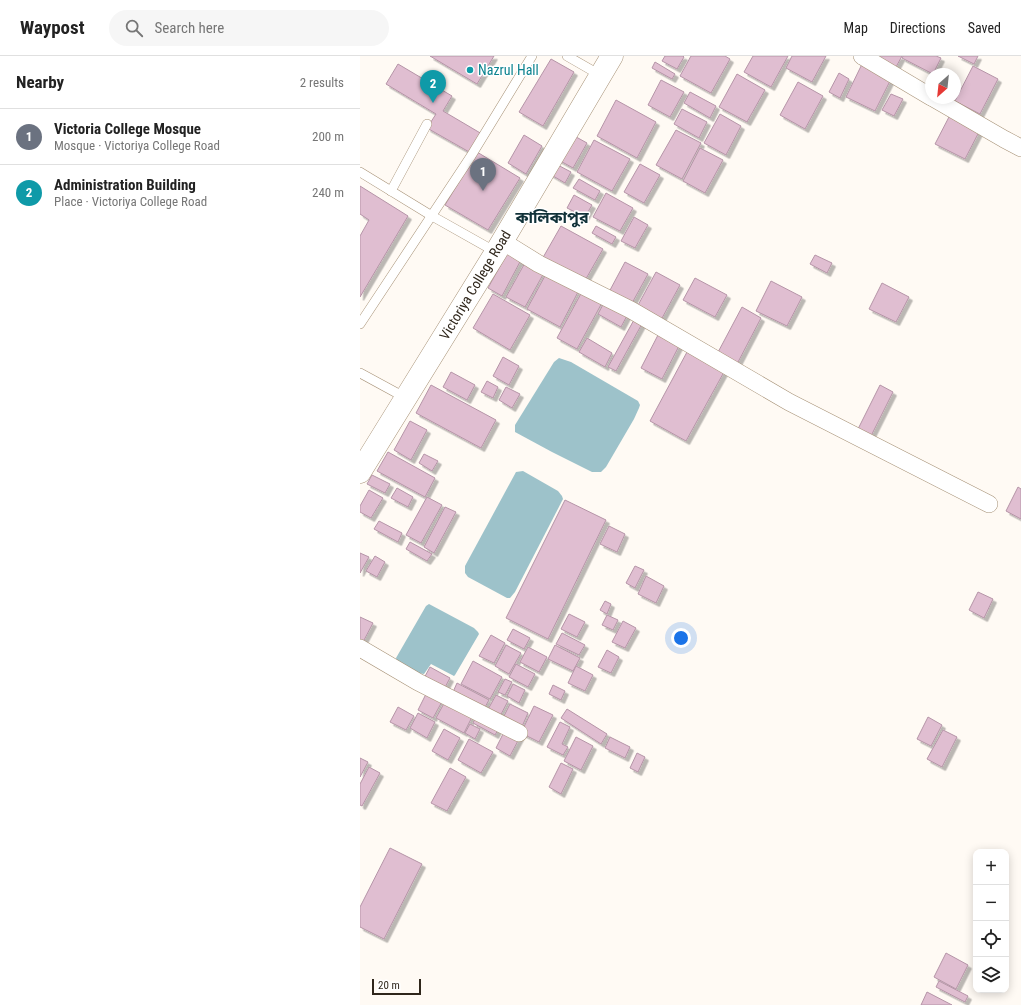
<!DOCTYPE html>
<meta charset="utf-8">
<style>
body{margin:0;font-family:"Roboto Condensed","Noto Sans Bengali",sans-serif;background:#f6f6f6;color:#222}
.controls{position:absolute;right:12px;bottom:12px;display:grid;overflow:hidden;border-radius:8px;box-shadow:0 2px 10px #0003}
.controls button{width:36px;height:36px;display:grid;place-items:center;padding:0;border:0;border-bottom:1px solid #e0e0e0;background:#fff;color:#222;font:20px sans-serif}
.compass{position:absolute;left:565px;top:12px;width:36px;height:36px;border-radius:50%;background:#fff;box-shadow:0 2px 10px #0003;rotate:207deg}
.scale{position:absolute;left:12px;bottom:10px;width:49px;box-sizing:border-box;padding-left:4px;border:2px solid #2f261b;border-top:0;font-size:11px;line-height:14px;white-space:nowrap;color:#2f261b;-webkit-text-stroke:3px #fff;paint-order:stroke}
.you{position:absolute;left:321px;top:582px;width:14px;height:14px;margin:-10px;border:3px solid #fff;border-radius:50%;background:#1a73e8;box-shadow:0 0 0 6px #1a73e833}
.badge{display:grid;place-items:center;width:26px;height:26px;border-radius:50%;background:#317685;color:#fff;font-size:13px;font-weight:700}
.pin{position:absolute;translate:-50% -33px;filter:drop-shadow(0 1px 2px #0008)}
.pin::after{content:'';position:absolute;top:21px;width:14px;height:12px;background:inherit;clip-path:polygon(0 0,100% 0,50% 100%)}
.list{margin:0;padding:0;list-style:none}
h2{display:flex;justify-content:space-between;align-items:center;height:52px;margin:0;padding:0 16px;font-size:17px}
h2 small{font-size:13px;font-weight:400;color:#767676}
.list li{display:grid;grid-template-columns:26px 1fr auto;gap:12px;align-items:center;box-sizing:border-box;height:56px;padding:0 16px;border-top:1px solid #e0e0e0}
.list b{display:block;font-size:15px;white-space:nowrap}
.list p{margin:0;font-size:13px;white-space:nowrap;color:#767676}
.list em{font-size:13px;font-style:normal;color:#767676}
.icon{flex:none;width:22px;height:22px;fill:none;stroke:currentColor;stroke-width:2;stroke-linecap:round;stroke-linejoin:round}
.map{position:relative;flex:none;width:661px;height:949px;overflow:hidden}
header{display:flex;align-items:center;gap:24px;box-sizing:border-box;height:56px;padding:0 20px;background:#fff;border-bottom:1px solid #e0e0e0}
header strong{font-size:19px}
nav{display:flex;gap:22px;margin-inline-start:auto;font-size:14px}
.search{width:280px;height:36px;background:#f6f6f6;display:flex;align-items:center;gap:10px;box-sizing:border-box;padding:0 14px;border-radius:22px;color:#767676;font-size:15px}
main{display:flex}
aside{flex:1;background:#fff}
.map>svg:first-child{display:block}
.water{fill:#9dc2ca}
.building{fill:#e0bed1;stroke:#b594a7;filter:url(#shadow)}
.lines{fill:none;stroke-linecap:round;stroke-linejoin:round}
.service-casing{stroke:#a69176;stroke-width:10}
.minor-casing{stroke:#a69176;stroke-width:18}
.tertiary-casing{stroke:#a69176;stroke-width:23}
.service{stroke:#fff;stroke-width:9}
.minor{stroke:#fff;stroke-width:17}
.tertiary{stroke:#fff;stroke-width:22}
.culture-dot{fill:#0f9aa8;stroke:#fff;stroke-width:1.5}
.labels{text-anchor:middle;stroke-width:3;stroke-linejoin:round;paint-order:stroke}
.culture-label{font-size:14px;fill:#0d838f;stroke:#fff;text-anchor:start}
.street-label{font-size:14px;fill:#2f261b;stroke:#fff}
.quarter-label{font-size:16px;font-weight:bold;fill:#103138;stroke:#fff}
</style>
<header>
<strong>Waypost</strong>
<div class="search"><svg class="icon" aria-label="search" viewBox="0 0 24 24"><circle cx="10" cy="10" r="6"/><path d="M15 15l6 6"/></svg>Search here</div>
<nav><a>Map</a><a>Directions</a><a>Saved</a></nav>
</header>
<main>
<aside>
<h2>Nearby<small>2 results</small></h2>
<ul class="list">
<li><span class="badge" style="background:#6b7280">1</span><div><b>Victoria College Mosque</b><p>Mosque · Victoriya College Road</p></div><em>200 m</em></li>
<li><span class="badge" style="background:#0f9aa8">2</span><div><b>Administration Building</b><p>Place · Victoriya College Road</p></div><em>240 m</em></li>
</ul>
</aside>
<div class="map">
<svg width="661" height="949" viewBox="0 0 661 949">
<defs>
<filter id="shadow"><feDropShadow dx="3.5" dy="3.5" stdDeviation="0" flood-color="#0004"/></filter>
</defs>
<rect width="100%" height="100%" fill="#fffaf4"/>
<g class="water">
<polygon points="199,302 211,306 278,345 280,349 279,352 274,363 246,411 241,416 232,416 192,396 155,376 155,369 194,306"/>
<polygon points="163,415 198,435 202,440 203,443 155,536 150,542 147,542 108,521 105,517 105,510 156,416"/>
<polygon points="69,548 114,572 118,576 119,578 95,619 94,620 71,608 64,618 58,617 37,606 36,602 66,550"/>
</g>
<g class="building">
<polygon points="70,0 134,0 117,28"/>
<polygon points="305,0 323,0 324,1 317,13 302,5"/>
<polygon points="331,0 365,0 370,3 351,37 320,20"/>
<polygon points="393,0 428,0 411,31 384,16"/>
<polygon points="432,0 466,0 452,26 426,12"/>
<polygon points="514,0 542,0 536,11"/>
<polygon points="543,0 576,0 581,2 573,18 542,2"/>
<polygon points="598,0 618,0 614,8"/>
<polygon points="191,3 214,16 183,70 159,56"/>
<polygon points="295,6 315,18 312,23 292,12"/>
<polygon points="503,6 532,21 515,55 486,41"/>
<polygon points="38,8 92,40 83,55 122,78 111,97 67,72 76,58 26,28"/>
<polygon points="613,10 638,23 620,58 595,45"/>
<polygon points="479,17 489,23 480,42 469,36"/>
<polygon points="377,18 405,34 387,66 359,51"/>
<polygon points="301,24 324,36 310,61 288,49"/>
<polygon points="438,26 463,40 445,73 420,59"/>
<polygon points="330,36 356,50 350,62 324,47"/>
<polygon points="531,38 543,43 534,60 522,54"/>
<polygon points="256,44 296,66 277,102 237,80"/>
<polygon points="322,53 347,66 339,82 314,68"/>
<polygon points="360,58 381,70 366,99 344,87"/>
<polygon points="590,59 620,74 605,103 575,88"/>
<polygon points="316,74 341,87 322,123 296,109"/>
<polygon points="209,77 227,87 213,112 195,102"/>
<polygon points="164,79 182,90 166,118 148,107"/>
<polygon points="234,84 270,103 252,135 217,116"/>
<polygon points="340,92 363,104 345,137 323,125"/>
<polygon points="117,96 160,122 128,174 85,149"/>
<polygon points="194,107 211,116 205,127 188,117"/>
<polygon points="280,108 300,119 284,147 264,136"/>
<polygon points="219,123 240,135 235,144 213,132"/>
<polygon points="0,130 48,160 0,241 0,180 9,164 0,158"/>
<polygon points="246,137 273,152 260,175 233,161"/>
<polygon points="214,139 232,149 225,161 207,152"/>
<polygon points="274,161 288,169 275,192 261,185"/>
<polygon points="201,170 243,193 223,228 181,205"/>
<polygon points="236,170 256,181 252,188 232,177"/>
<polygon points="149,194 162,202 142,240 128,232"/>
<polygon points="455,199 472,207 467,217 450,208"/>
<polygon points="166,205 185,215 165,251 146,241"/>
<polygon points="265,206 288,218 271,249 249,236"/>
<polygon points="296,216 320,229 301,264 277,251"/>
<polygon points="186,218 218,236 200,271 167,253"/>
<polygon points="335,222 367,239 355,261 323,244"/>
<polygon points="411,225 442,241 427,270 396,255"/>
<polygon points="522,227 549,241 536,266 509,253"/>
<polygon points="224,232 244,243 217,293 197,282"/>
<polygon points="133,238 170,259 150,294 113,272"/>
<polygon points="246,243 269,256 261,271 238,258"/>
<polygon points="382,251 401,262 376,310 356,300"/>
<polygon points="275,262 283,266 256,315 248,311"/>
<polygon points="298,279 319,290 302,323 281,312"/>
<polygon points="227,282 252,297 245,311 219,296"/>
<polygon points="327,296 364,316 326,385 290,365"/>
<polygon points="143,301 159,310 149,329 133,320"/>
<polygon points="91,316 115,329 107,344 83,331"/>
<polygon points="127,325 138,331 133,342 121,336"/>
<polygon points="71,329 136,364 121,392 56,357"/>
<polygon points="520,329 533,336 509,384 496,377"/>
<polygon points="146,331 160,338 152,352 139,344"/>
<polygon points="50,365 67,374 51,404 34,394"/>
<polygon points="28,396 75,422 65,441 17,415"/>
<polygon points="64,398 78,405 72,415 59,407"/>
<polygon points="12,419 30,428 25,437 7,428"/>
<polygon points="658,431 661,433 661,463 646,455"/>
<polygon points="37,432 53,441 48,451 31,442"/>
<polygon points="9,434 23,442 11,462 0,456 0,450"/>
<polygon points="67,441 82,449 61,487 46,479"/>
<polygon points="205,444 246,464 188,583 146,562"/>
<polygon points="85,451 96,456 74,497 64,491"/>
<polygon points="19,465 42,477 38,486 14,473"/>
<polygon points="249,470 265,478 257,496 240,488"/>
<polygon points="50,486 72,498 67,505 46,493"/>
<polygon points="0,497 9,501 0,517"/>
<polygon points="15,500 25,506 17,521 6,515"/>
<polygon points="275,510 284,514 275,532 266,527"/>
<polygon points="286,520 304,530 296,547 278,538"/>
<polygon points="618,536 633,543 624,562 609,554"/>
<polygon points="245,545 251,548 247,558 240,554"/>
<polygon points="209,558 225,566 217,581 201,573"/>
<polygon points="247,559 258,564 253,574 242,569"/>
<polygon points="0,561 13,567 3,586 0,585"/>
<polygon points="263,565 276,572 265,592 252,586"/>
<polygon points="153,573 170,582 164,593 147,584"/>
<polygon points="202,577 225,589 219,599 196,588"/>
<polygon points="131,579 145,587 134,607 119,600"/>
<polygon points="146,589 161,597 149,618 135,610"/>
<polygon points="195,589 220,602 213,615 188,603"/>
<polygon points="168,591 187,601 179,616 160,606"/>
<polygon points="247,594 259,601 251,617 238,611"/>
<polygon points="113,605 142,621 130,643 101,628"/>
<polygon points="156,608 175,618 168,631 149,621"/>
<polygon points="216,610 233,619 225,635 208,627"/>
<polygon points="70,611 90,622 82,637 62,626"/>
<polygon points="145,623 152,626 145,639 138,636"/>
<polygon points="97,627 129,644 124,653 93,636"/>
<polygon points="153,628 165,634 159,647 147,640"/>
<polygon points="193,629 205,635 201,644 189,638"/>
<polygon points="68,634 84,642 73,662 58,654"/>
<polygon points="136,639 148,645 138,664 126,657"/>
<polygon points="87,642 114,657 104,677 76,662"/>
<polygon points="150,648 168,657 160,675 141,666"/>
<polygon points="174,650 193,659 179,686 161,677"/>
<polygon points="38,651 54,660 46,674 30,666"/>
<polygon points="207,653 247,678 241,688 201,662"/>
<polygon points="118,656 141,669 135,679 113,667"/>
<polygon points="58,657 75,666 67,682 50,672"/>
<polygon points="568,661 582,669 571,690 557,683"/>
<polygon points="200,666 210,671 202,688 208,691 203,699 187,691"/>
<polygon points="110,668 120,673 115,683 105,677"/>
<polygon points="84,673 100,682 88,704 72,695"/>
<polygon points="145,674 160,681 150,700 136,692"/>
<polygon points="583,674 597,681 582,711 567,703"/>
<polygon points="216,681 233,690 221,714 204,705"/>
<polygon points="250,681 270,691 265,702 245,692"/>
<polygon points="109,683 133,696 121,717 98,704"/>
<polygon points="277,697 285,701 278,716 270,712"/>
<polygon points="0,702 8,706 0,721"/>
<polygon points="201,707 213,713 201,738 189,731"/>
<polygon points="9,711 20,717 2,750 0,749 0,728"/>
<polygon points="90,712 106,721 87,755 71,747"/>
<polygon points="30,792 62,808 24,883 0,871 0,851"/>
<polygon points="586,897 608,909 596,933 574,921"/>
<polygon points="579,925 608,940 605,946 576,931"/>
<polygon points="567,936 592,949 561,949"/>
</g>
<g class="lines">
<defs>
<g id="service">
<polyline points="207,0 240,19"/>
<polyline points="0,116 72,160 136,196"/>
<polyline points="31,135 67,68"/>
<polyline points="0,268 111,100 172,0"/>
<polyline points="0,317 46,342"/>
</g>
<g id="minor">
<polyline points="502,0 571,41"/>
<polyline points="573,42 644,83 661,92"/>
<polyline points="142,185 179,208 271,254 429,346 629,448"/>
<polyline points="0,592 58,626 159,677"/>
</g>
<polyline id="tertiary" points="0,416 136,196 252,0"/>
</defs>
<use href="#service" class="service-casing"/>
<use href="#minor" class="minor-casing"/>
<use href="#tertiary" class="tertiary-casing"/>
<use href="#service" class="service"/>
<use href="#minor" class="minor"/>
<use href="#tertiary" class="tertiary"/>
</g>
<circle class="culture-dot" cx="110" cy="14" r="4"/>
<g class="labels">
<g class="culture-label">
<text x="118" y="19">Nazrul Hall</text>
</g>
<g class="street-label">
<text transform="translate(115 229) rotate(-59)" y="5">Victoriya College Road</text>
</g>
<g class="quarter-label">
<text x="192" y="167">কালিকাপুর</text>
</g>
</g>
</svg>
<div class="controls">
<button>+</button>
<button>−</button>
<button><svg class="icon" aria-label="locate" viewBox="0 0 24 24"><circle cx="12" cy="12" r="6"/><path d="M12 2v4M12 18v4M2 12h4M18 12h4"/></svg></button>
<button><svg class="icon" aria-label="layers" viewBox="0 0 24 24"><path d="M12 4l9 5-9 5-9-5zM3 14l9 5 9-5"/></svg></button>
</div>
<svg class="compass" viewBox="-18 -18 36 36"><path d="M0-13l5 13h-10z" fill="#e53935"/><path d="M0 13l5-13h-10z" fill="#767676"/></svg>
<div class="scale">20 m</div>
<div class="you"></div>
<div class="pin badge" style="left:123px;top:135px;background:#6b7280">1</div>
<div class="pin badge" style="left:73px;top:47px;background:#0f9aa8">2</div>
</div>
</main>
